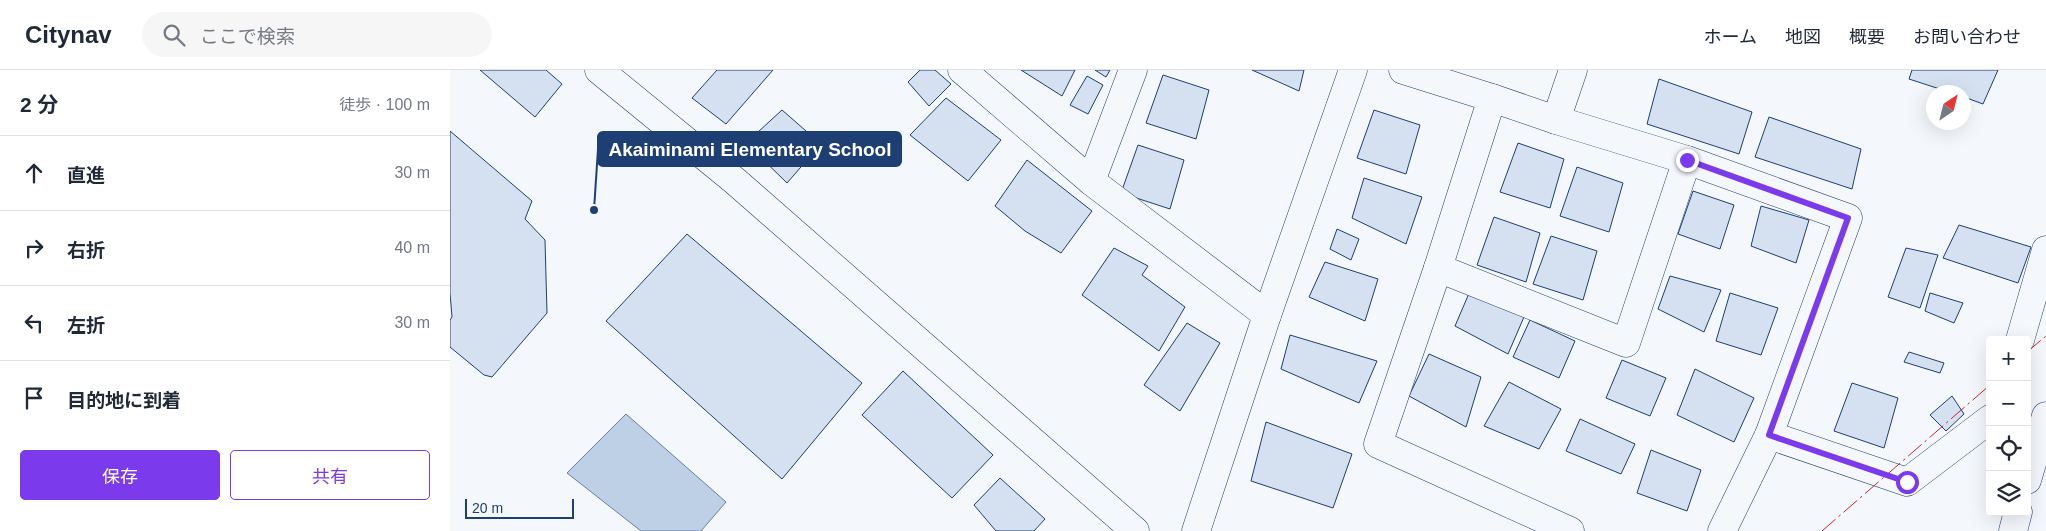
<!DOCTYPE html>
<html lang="ja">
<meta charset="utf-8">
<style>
body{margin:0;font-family:Helvetica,"Noto Sans JP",sans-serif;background:#f6f6f7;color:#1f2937}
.controls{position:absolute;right:15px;bottom:15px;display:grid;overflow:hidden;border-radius:5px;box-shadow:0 5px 20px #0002}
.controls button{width:45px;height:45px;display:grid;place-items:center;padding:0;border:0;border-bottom:1px solid #e0e1e3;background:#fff;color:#1f2937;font:25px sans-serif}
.compass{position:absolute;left:1476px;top:15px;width:45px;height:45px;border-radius:50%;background:#fff;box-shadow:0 5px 20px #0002;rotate:35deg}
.scale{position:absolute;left:15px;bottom:12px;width:109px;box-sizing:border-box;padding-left:5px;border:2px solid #1d3f73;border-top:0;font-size:14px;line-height:18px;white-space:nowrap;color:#1d3f73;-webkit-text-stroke:4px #f4f7fb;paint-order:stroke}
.stop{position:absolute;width:15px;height:15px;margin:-11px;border:4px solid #7c3aed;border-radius:50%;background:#fff}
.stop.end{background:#7c3aed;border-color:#fff;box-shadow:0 1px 5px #0008}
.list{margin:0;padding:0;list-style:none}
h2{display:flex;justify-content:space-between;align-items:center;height:65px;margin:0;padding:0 20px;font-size:21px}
h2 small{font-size:16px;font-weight:400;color:#747a83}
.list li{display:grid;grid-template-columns:32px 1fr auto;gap:15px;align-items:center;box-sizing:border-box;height:75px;padding:0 20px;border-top:1px solid #e0e1e3}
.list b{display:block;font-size:19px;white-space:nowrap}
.list em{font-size:16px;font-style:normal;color:#747a83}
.actions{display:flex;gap:10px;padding:15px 20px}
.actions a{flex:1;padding:11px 0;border:1px solid #7c3aed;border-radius:5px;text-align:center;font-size:18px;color:#7c3aed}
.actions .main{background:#7c3aed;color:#fff}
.icon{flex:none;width:28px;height:28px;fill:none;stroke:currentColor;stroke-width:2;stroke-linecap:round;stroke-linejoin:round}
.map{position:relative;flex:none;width:1596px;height:461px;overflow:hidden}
header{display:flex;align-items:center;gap:30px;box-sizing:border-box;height:70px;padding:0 25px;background:#fff;border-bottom:1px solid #e0e1e3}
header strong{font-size:24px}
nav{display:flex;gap:28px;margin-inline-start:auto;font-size:18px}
.search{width:350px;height:45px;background:#f6f6f7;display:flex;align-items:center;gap:12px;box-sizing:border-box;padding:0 18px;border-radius:28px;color:#747a83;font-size:19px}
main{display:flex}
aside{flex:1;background:#fff}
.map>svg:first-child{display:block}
.water{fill:#bed0e5;stroke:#687fa3}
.building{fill:#d5e0f0;stroke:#1d3f73}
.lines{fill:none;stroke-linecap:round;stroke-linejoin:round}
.minor-casing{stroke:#1d3f73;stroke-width:29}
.tertiary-casing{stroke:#1d3f73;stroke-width:29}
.minor{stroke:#f4f7fb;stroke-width:28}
.tertiary{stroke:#f4f7fb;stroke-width:28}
.power{stroke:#c62828;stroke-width:1;stroke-dasharray:18 4 2.5 4;stroke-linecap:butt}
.route{stroke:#7c3aed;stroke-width:6}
.leader{fill:none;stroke:#1d3f73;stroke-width:2}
.callout-dot{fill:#1d3f73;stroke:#f4f7fb;stroke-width:2}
.callout{fill:#1d3f73;stroke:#1d3f73;stroke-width:2}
.callout-label{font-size:19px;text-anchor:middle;font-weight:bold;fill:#fff}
</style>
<header>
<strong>Citynav</strong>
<div class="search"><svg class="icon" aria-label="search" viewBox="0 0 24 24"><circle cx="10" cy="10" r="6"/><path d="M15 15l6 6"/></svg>ここで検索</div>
<nav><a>ホーム</a><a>地図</a><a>概要</a><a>お問い合わせ</a></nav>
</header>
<main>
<aside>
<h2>2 分<small>徒歩 · 100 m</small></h2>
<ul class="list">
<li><svg class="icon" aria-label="ahead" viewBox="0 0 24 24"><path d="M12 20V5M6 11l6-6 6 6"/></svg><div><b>直進</b></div><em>30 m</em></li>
<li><svg class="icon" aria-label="right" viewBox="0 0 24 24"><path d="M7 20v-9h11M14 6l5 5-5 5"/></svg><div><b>右折</b></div><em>40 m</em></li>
<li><svg class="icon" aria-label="left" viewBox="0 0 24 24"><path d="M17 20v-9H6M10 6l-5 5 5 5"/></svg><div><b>左折</b></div><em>30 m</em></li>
<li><svg class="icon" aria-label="arrive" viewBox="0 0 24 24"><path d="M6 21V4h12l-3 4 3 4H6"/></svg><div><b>目的地に到着</b></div></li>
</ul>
<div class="actions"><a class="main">保存</a><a>共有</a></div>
</aside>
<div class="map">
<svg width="1596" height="461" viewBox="0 0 1596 461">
<rect width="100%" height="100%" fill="#f4f7fb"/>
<polygon class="water" points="176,344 276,432 251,461 191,461 117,403"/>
<g class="building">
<polygon points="30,0 96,0 112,14 85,47"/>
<polygon points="267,0 323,0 276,54 242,28"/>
<polygon points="470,0 485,0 501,14 479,36 458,12"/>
<polygon points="571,0 625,0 612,26"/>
<polygon points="645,0 660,0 656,7"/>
<polygon points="802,0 854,0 849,21"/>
<polygon points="1462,0 1548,0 1533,34 1514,27 1514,22 1499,22 1459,9"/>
<polygon points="713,5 759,20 746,69 696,53"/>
<polygon points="637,6 653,15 638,44 620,35"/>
<polygon points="1209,9 1302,42 1289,84 1197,54"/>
<polygon points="496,28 551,70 518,111 460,65"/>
<polygon points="332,40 371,74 337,113 296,73"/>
<polygon points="924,40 970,55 956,104 907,88"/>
<polygon points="1319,47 1411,79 1402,119 1305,87"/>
<polygon points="0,61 82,131 75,149 95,170 97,243 42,307 34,305 0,277 0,250 2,247 0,223"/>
<polygon points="1068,73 1114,89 1100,138 1050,122"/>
<polygon points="688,75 734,90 720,139 671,123"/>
<polygon points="577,90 642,141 611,183 575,161 545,136"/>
<polygon points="1127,97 1173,113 1159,162 1110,146"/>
<polygon points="914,108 972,127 956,174 902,148"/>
<polygon points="1243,121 1284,135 1270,179 1228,164"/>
<polygon points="1311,136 1359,150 1346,193 1301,176"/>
<polygon points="1044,147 1090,163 1076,212 1027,195"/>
<polygon points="1509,155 1581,177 1568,213 1493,188"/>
<polygon points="887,159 909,169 901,190 880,179"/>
<polygon points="237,164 412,313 332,409 156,251"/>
<polygon points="1101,166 1147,181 1133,230 1083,214"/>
<polygon points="664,178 698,196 692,205 735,237 709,281 632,225"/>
<polygon points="1456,178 1488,185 1470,238 1438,227"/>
<polygon points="875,192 928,209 915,251 859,227"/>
<polygon points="1220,206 1271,220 1254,262 1208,239"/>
<polygon points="1020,221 1074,247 1058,284 1005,256"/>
<polygon points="1280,223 1328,238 1311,285 1266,271"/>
<polygon points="1480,223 1513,233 1504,253 1475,241"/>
<polygon points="1080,250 1125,271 1109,308 1063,287"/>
<polygon points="737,253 770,273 730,341 694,315"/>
<polygon points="840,265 927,291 909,333 831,299"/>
<polygon points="1459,282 1494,293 1490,303 1454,292"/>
<polygon points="979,284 1031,307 1016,357 959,326"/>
<polygon points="1172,290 1216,308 1200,346 1156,328"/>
<polygon points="1245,299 1304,328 1284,372 1227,345"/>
<polygon points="453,301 543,385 502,428 412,345"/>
<polygon points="1059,312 1111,339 1089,379 1034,356"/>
<polygon points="1402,313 1448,328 1434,378 1384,361"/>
<polygon points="1502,326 1514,344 1496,361 1480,345"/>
<polygon points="1130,349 1185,374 1171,404 1116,381"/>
<polygon points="816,352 902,384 883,438 801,411"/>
<polygon points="1201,380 1251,400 1237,441 1187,423"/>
<polygon points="550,408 595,449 584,461 546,461 524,435"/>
</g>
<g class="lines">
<defs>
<g id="minor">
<polyline points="512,0 641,111 817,245"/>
<polyline points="953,0 1042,28 1106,50 1237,90 1398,148 1319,365 1272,461"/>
<polyline points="1042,28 988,198 928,374 1120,461"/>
<polyline points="1106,50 1123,0"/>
<polyline points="641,111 683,0"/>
<polyline points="988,198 1176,273 1237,90"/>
<polyline points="1570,270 1596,180"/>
<polyline points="1319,365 1457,412 1540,349"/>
<polyline points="1577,410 1596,346"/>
<polyline points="746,461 817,245 903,0"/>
<polyline points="1563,461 1568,442"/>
</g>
<polyline id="tertiary" points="149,0 285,111 685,461"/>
</defs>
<use href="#minor" class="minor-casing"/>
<use href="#tertiary" class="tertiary-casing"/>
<use href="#minor" class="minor"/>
<use href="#tertiary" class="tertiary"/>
<g class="power">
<polyline points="1577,282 1596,266"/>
<polyline points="1372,461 1540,315"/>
</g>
</g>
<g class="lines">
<polyline class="route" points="1237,90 1398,148 1319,365 1457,412"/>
</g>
<path class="leader" d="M144 140L148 79"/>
<circle class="callout-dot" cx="144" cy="140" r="5"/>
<rect class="callout" x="148" y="62" width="303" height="34" rx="5"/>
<g class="callout-label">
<text x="300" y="86">Akaiminami Elementary School</text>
</g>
</svg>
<div class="controls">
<button>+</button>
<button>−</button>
<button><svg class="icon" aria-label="locate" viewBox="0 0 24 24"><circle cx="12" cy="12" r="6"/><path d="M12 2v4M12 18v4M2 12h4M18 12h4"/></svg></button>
<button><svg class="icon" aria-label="layers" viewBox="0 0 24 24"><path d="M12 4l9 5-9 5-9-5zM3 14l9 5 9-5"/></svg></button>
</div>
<svg class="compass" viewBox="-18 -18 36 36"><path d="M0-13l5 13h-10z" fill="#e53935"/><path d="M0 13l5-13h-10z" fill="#747a83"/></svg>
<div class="scale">20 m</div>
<div class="stop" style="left:1457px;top:412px"></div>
<div class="stop end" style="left:1237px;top:90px"></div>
</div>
</main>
